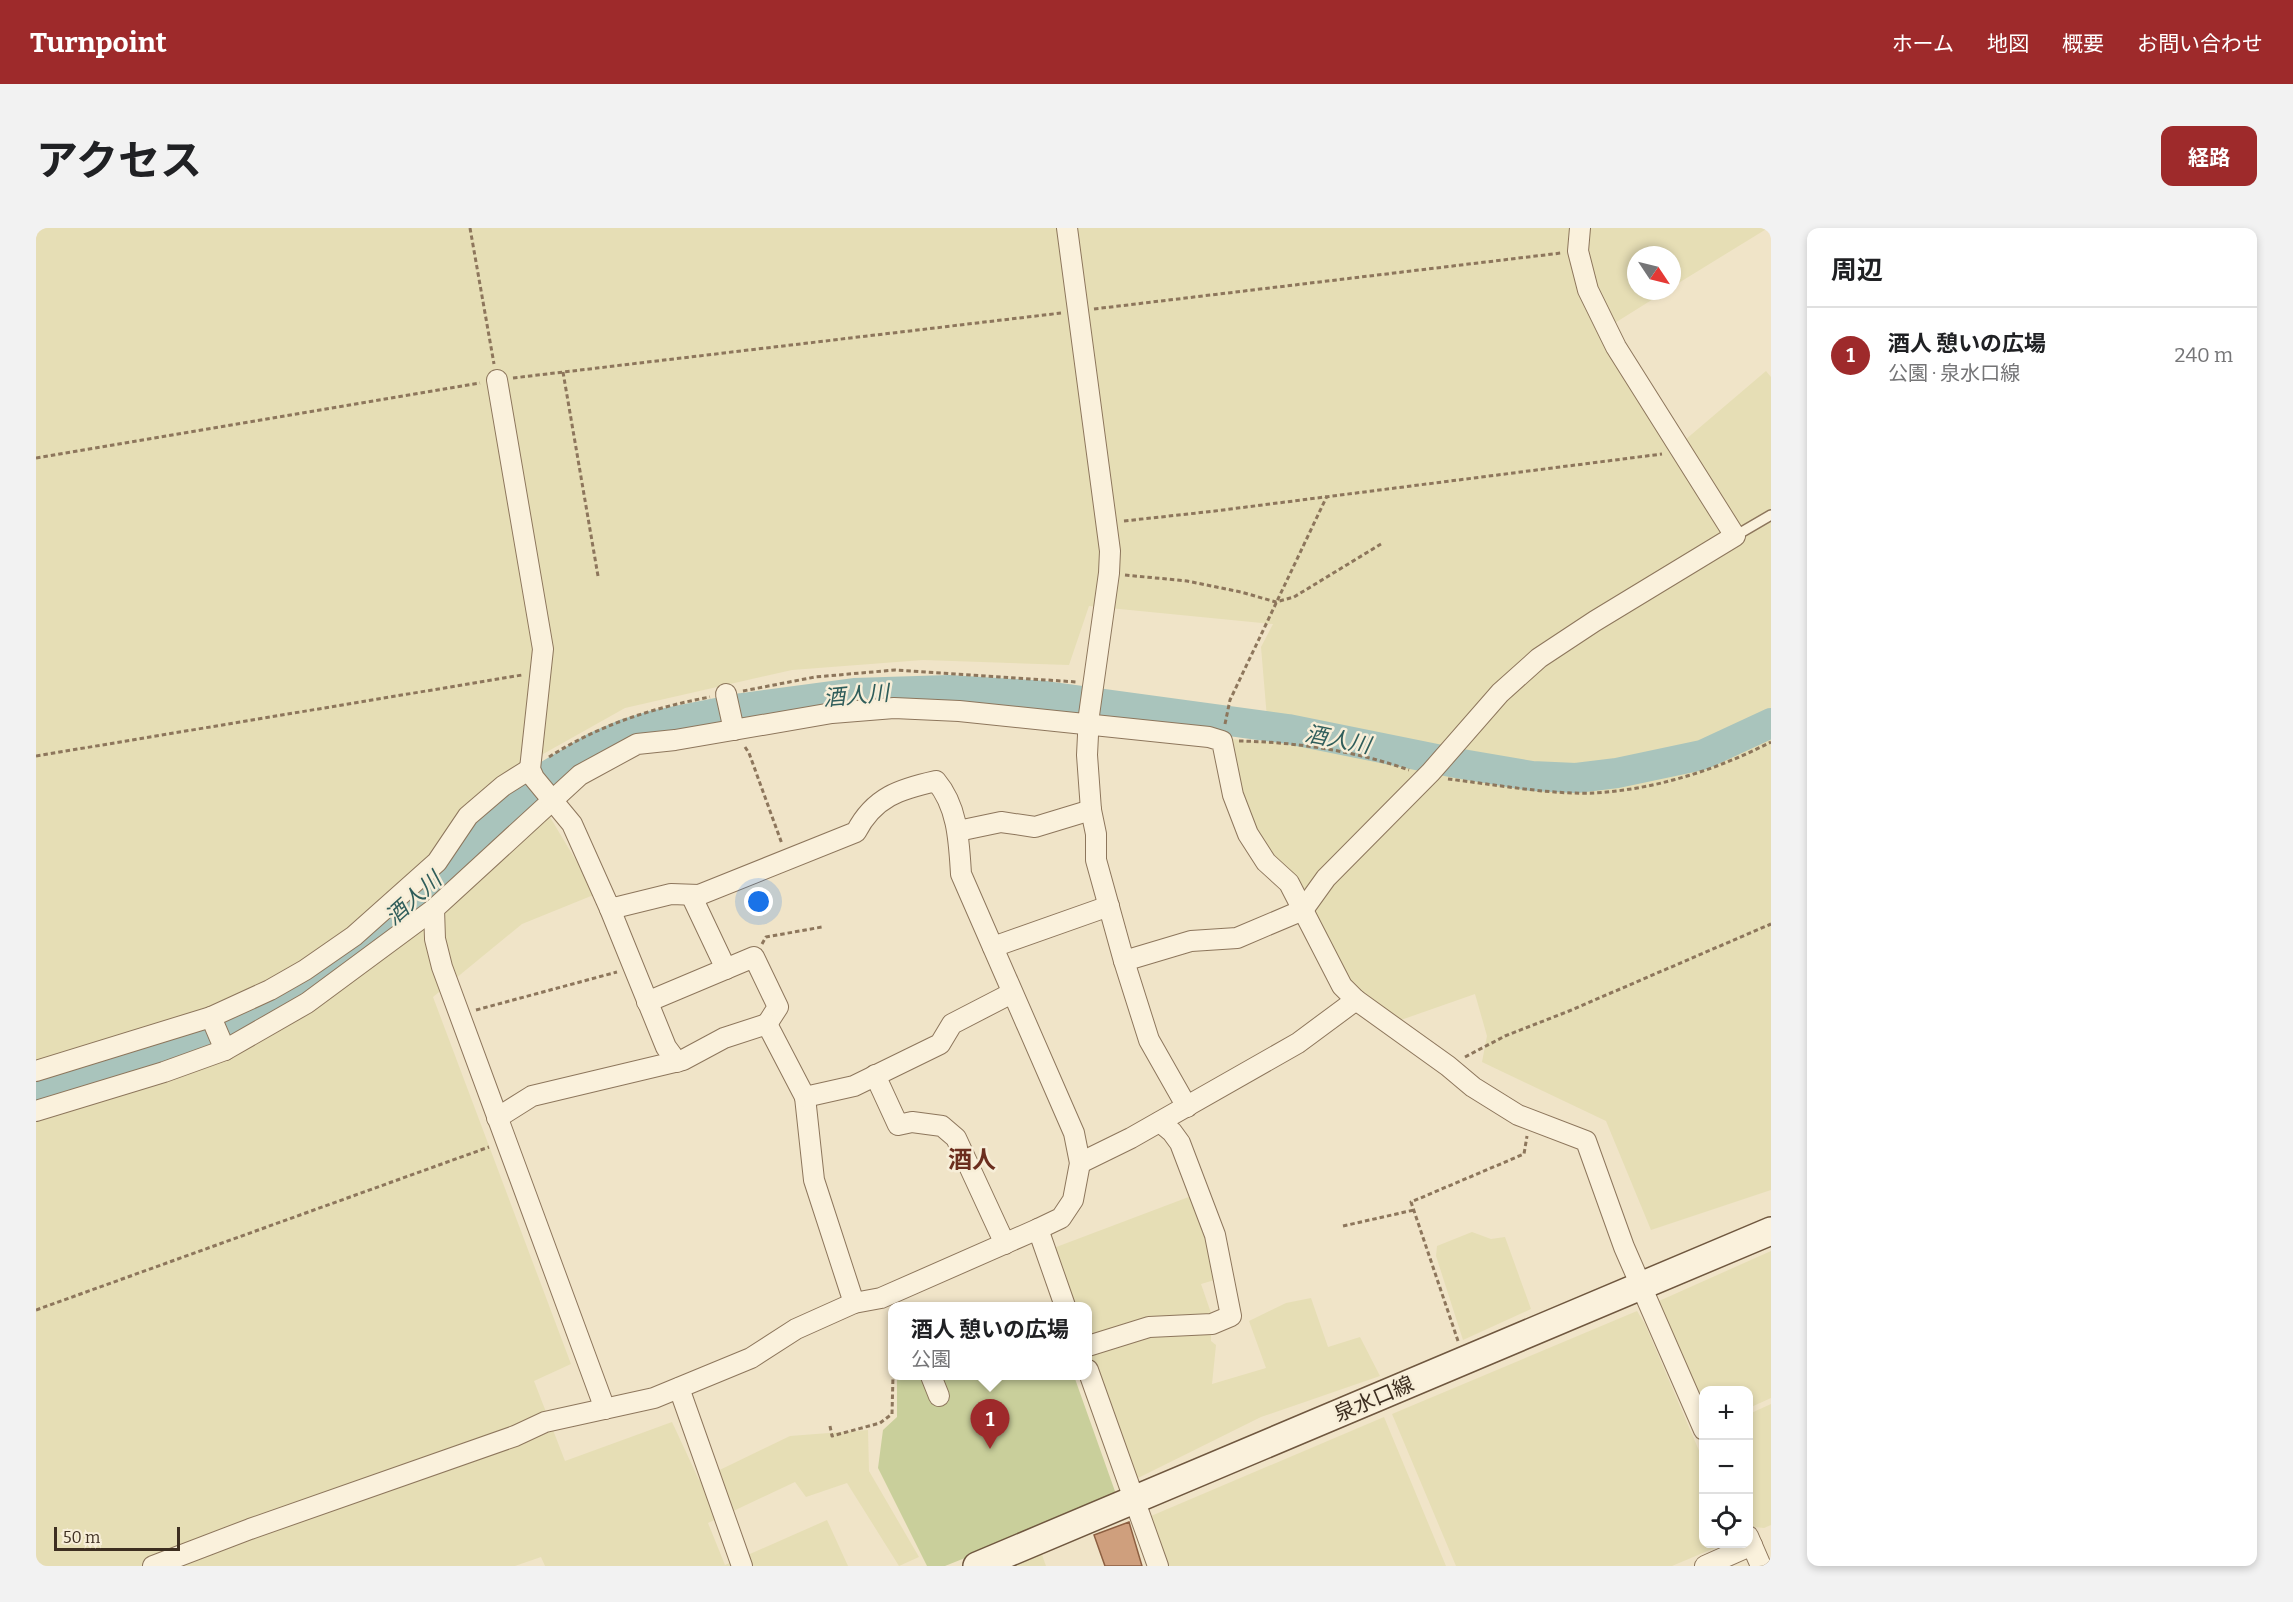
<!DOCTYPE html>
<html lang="ja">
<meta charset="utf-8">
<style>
body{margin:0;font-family:Bitter,"Noto Sans JP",serif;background:#f2f2f2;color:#202124}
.controls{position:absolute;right:18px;bottom:18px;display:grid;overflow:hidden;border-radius:12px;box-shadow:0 3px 9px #0003}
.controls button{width:54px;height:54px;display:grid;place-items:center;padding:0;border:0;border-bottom:2px solid #e0e0e0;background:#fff;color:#202124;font:30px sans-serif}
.compass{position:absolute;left:1591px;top:18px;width:54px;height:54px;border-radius:50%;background:#fff;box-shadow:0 3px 9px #0003;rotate:125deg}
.scale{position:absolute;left:18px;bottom:15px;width:126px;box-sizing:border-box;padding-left:6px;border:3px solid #3d2e20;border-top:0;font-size:16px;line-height:21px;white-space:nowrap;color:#3d2e20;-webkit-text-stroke:4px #f7eed8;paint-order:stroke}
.you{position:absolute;left:723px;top:674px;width:21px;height:21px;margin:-15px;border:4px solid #fff;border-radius:50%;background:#1a73e8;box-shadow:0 0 0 9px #1a73e833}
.badge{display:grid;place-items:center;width:39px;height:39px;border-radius:50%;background:#9e2a2b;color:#fff;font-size:20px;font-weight:700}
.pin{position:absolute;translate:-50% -50px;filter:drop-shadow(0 2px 3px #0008)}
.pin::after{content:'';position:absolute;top:32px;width:21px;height:18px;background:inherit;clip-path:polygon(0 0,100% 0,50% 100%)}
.popup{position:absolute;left:852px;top:1074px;width:204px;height:78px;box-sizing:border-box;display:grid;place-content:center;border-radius:12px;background:#fff;filter:drop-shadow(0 2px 4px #0005);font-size:20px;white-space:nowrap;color:#757577}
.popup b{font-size:22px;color:#202124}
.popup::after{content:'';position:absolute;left:50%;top:100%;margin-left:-12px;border:12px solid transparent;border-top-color:#fff}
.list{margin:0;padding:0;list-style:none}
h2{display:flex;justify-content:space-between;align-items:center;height:78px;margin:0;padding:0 24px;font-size:26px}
h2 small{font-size:20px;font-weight:400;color:#757577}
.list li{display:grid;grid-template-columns:39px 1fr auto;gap:18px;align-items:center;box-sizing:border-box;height:96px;padding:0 24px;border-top:2px solid #e0e0e0}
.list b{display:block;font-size:22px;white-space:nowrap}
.list p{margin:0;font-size:20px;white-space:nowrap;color:#757577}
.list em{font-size:20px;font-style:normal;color:#757577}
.icon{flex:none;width:33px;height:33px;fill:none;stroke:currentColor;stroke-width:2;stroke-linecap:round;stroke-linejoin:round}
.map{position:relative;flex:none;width:1735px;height:1338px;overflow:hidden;border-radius:12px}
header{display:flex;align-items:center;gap:36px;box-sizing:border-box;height:84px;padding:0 30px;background:#9e2a2b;color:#fff}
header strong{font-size:28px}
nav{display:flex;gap:33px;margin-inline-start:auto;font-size:21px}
.intro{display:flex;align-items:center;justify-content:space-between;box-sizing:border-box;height:144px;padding:0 36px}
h1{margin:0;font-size:42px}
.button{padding:15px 27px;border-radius:12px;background:#9e2a2b;color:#fff;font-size:21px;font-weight:700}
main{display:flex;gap:36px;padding:0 36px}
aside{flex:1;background:#fff;border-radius:12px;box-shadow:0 3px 9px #0003}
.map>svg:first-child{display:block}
.farmland{fill:#e6deb5}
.green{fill:#c9cf9b}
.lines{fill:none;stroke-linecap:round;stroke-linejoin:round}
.river{stroke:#a9c4bc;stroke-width:30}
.building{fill:#cf9f7d;stroke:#8d5f41;stroke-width:1.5}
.service-casing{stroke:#8d765c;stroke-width:12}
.minor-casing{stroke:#8d765c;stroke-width:22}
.secondary-casing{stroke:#6f573f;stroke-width:30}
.path{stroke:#8d765c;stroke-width:3;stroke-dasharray:4.5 3;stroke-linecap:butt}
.service{stroke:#faf1dc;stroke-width:9}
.minor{stroke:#faf1dc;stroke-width:20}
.secondary{stroke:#faf1dc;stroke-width:27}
.labels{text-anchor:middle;stroke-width:5;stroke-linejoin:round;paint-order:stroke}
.street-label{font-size:21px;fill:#3d2e20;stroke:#f7eed8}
.water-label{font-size:22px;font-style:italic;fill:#2f5d5a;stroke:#f7eed8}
.quarter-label{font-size:24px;font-weight:bold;fill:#6b2e1e;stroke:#f7eed8}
</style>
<header>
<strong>Turnpoint</strong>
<nav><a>ホーム</a><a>地図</a><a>概要</a><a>お問い合わせ</a></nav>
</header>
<div class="intro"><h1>アクセス</h1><a class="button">経路</a></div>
<main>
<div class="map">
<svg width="1735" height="1338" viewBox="0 0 1735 1338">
<rect width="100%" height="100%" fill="#f0e4c8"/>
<g class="farmland">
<polygon points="0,0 1732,0 1636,59 1636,27 1600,27 1600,63 1630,63 1574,98 1649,212 1730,143 1735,149 1735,962 1615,1002 1570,893 1446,834 1451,808 1439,766 1362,793 1306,747 1235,630 1207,576 1195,511 1233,514 1225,419 1237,396 1053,378 1033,437 887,432 756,442 589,480 484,539 560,666 486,696 397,769 535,1136 498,1153 529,1233 636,1194 663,1252 754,1208 832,1202 833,1243 883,1329 863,1338 811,1255 770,1269 759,1254 672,1295 689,1337 791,1292 812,1338 509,1338 505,1329 479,1338 0,1338"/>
<polygon points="1158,967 1182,1051 1165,1056 1175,1085 1161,1090 1052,1110 1052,1078 1038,1078 1015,1021"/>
<polygon points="1436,1004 1455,1011 1469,1009 1495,1081 1427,1112 1400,1028 1401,1018"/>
<polygon points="1735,1023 1735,1170 1713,1180 1712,1162 1668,1162 1667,1178 1623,1073"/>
<polygon points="1275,1070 1292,1119 1324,1109 1344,1148 1225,1189 1100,1251 1094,1244 1054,1127 1118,1105 1175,1102 1175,1113 1180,1117 1176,1156 1230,1140 1213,1093 1250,1075"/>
<polygon points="1601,1083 1609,1096 1667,1232 1668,1316 1688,1316 1636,1338 1420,1338 1356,1186"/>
<polygon points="1735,1176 1735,1297 1728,1300 1718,1299 1712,1286 1713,1186"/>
<polygon points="1348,1189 1410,1338 1133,1338 1115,1288"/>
<polygon points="1004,1321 1010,1338 965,1338"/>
</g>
<polygon class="green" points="861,1148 1038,1148 1081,1269 909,1338 891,1338 842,1240 847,1202 861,1189"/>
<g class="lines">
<polyline class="river" points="0,859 141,815 220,785 264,761 307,734 375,673 465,587 514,546 559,519 589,506 620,497 706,480 818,465 913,462 1010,468 1252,501 1420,535 1496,548 1540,550 1581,545 1666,527 1735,495"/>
</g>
<polygon class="building" points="1093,1294 1106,1338 1069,1338 1058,1307"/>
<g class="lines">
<defs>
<polyline id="service" points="1699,308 1735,287"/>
<g id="minor">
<polyline points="1031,0 1074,323 1073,345 1053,487 1051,527 1055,582 1060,606 1060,632 1088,733 1113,812 1151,879"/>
<polyline points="690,466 698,502"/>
<polyline points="922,603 965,594 999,599 1055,582"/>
<polyline points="655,667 690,741"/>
<polyline points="574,681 630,819 641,834"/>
<polyline points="957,719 1073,678"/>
<polyline points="1088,733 1155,713 1201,710 1267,682 1290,650 1395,544 1464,465 1503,430 1559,393 1699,308 1580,119 1552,62 1542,23 1544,0"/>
<polyline points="611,774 718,729 742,779 731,796"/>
<polyline points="175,789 189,822"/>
<polyline points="0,843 175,789 234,762 269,742 318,708 401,634 432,588 467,558 494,541"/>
<polyline points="839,847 862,897 876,894 906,898 920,910 969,1016"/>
<polyline points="769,869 778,952 818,1075"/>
<polyline points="0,883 128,844 189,822 271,775 398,681"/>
<polyline points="461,890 496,868 647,832 688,810 731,796 769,869 818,858 904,816 916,796 976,765"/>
<polyline points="1044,935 1095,910 1262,815 1320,772"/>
<polyline points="1002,1001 1029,1078"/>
<polyline points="1052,1118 1113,1099 1176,1096 1195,1088 1179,1007 1144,915 1136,904 1124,894"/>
<polyline points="1052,1142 1122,1338"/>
<polyline points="895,1148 903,1168"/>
<polyline points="643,1160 706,1338"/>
<polyline points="569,1181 406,739 399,711 398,681 544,547 601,516 639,512 796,485 858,480 923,483 1173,509 1186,513 1197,567 1212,606 1230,634 1253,655 1306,758 1320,772 1412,838 1437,859 1482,887 1550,913 1588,1019 1668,1202"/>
<polyline points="1712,1308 1725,1338"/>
<path d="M117,1338L214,1301L479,1208L509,1194L618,1170L715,1130L760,1101L818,1075L845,1070L1002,1001L1025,990L1037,972L1044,935L1038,905L925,646C923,614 922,579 900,553C864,561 838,569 820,604L663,667L635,666L574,681L536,596L498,550L494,541L507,421L461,152"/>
<polyline points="1669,1338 1716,1317"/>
</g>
<polyline id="secondary" points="941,1338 1735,1003"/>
</defs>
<use href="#service" class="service-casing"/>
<use href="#minor" class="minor-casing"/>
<use href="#secondary" class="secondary-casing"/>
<g class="path">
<polyline points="434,0 458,136"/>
<polyline points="1058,81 1525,25"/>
<polyline points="527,144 562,348"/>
<polyline points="477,150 1025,85"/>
<polyline points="0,230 444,155"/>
<polyline points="1088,293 1179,283 1626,226"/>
<polyline points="1089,347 1151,353 1205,364 1240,374 1258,369 1345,316"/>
<polyline points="707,463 779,449 859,442 1041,454"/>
<polyline points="1189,496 1194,472 1291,268"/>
<path d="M1203,513C1260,514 1320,523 1373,542"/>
<polyline points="709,519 713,525 746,616"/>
<polyline points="0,528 486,447"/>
<path d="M513,529C563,497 616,480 674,469"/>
<path d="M1412,551C1456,556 1515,567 1559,565C1621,561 1680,542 1735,514"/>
<polyline points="726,716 730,709 786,699"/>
<polyline points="440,782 581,744"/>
<polyline points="1429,829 1469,808 1533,783 1735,696"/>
<polyline points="1307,998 1378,982"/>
<polyline points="0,1082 453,919"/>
<polyline points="1422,1113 1375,974 1488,926 1491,908"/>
<polyline points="794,1198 796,1208 844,1195 856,1186 857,1148"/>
</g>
<use href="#service" class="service"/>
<use href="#minor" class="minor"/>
<use href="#secondary" class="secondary"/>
</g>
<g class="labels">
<g class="street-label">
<text transform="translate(1338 1171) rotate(-23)" y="7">泉水口線</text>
</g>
<g class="water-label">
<text transform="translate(820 467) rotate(-5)" y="8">酒人川</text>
<text transform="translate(1302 511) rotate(11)" y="8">酒人川</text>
<text transform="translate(377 670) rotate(-42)" y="8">酒人川</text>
</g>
<g class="quarter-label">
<text x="936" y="940">酒人</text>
</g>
</g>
</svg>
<div class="controls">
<button>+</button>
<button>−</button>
<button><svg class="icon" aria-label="locate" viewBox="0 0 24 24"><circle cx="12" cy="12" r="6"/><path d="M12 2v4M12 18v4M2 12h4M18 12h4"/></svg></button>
</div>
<svg class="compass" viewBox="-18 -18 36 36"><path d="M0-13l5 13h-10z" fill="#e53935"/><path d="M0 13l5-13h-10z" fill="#757577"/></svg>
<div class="scale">50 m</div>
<div class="you"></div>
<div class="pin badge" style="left:954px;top:1221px">1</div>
<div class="popup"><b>酒人 憩いの広場</b>公園</div>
</div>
<aside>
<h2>周辺<small></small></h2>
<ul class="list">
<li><span class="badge">1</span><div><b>酒人 憩いの広場</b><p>公園 · 泉水口線</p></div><em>240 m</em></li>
</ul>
</aside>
</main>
